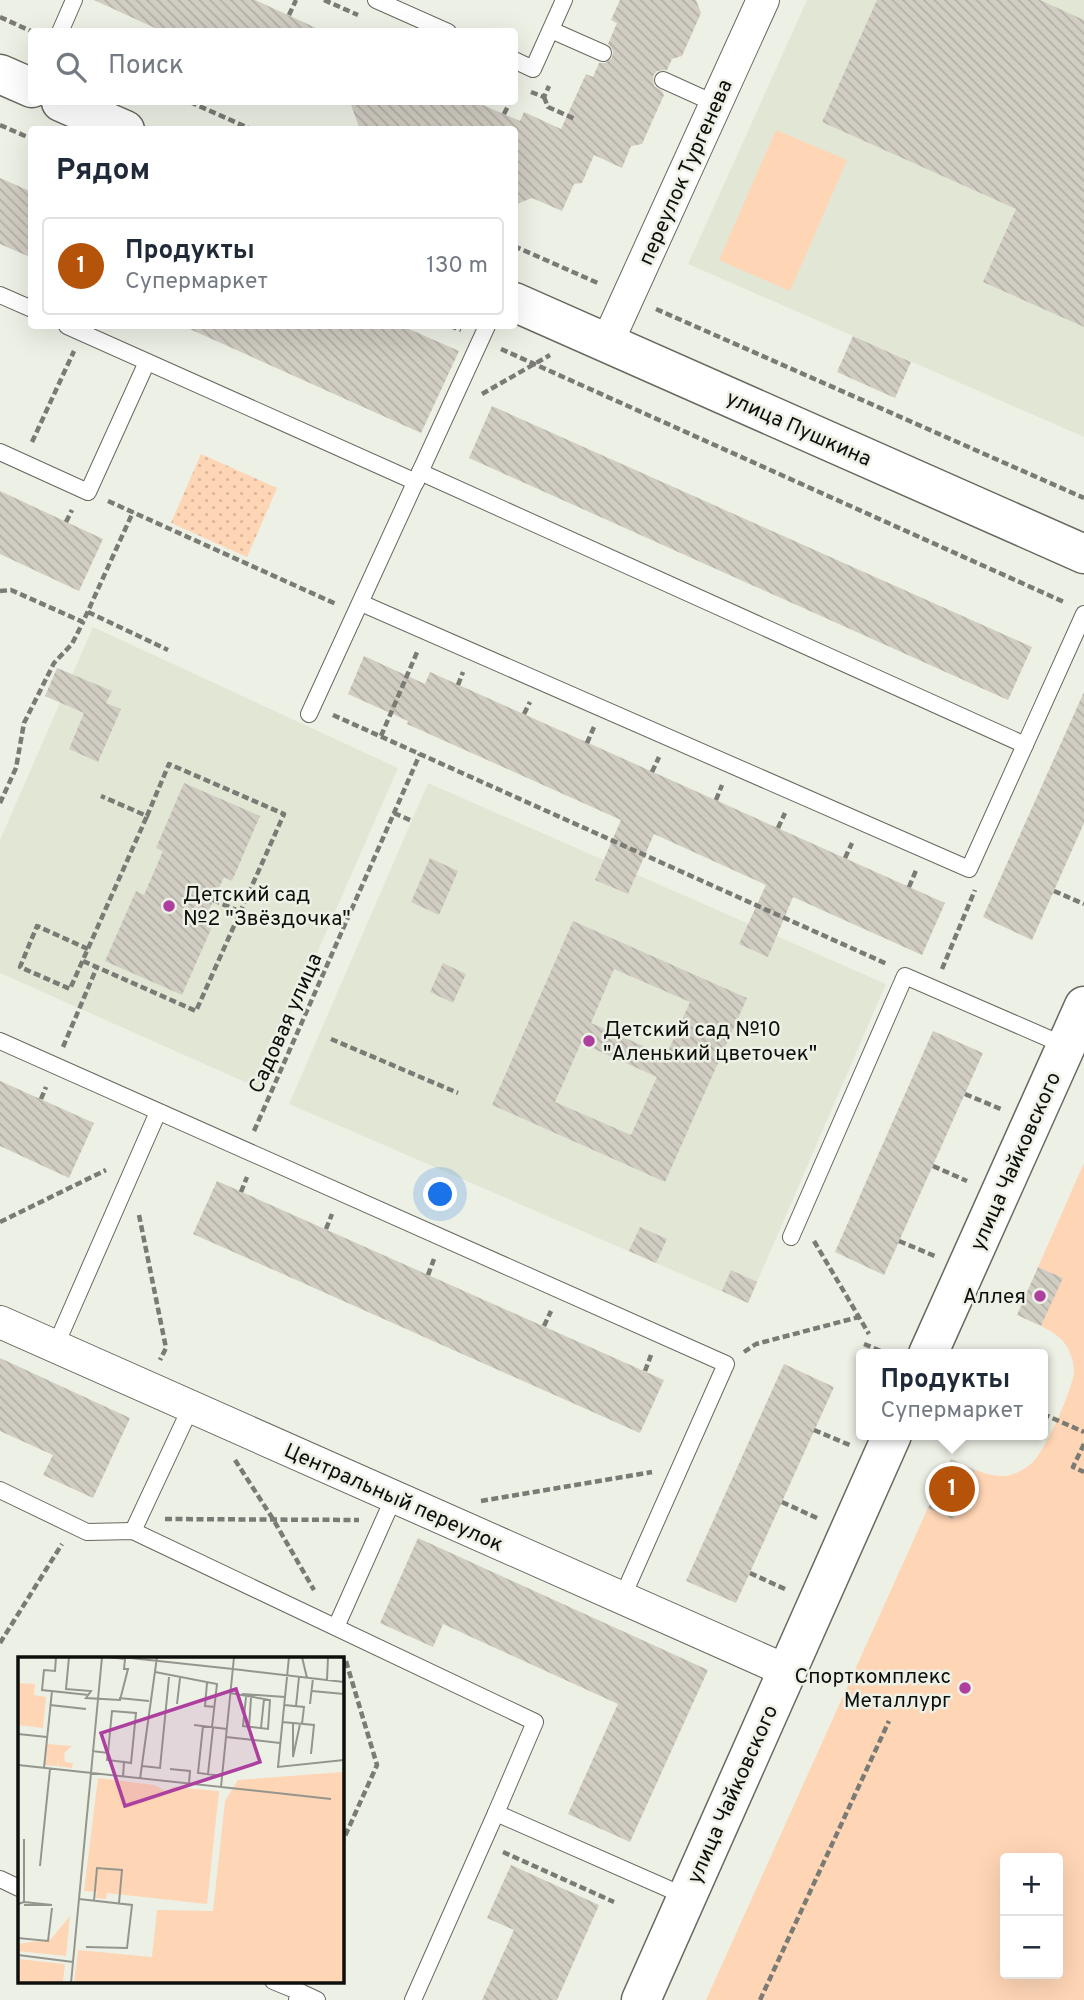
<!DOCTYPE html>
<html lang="ru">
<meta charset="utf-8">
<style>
body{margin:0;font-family:Overpass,sans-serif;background:#f6f6f7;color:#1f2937}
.controls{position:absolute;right:21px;bottom:21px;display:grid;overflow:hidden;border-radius:7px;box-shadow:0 7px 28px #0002}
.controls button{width:63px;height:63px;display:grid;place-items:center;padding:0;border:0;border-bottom:2px solid #e0e1e3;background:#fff;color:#1f2937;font:35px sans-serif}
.you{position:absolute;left:441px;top:1195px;width:24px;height:24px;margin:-18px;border:5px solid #fff;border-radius:50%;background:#1a73e8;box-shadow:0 0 0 10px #1a73e833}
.badge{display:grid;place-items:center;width:46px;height:46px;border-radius:50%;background:#b45309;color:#fff;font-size:23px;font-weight:700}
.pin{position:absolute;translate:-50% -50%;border:4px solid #fff;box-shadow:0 2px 7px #0006}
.popup{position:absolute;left:856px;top:1349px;width:192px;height:91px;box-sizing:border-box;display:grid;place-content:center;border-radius:7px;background:#fff;filter:drop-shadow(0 2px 5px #0005);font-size:23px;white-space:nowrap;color:#747a83}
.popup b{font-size:26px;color:#1f2937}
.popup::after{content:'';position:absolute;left:50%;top:100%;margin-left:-14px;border:14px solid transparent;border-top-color:#fff}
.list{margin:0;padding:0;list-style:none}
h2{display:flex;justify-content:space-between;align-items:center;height:91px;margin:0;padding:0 28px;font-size:30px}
h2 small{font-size:23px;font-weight:400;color:#747a83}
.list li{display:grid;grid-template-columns:46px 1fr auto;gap:21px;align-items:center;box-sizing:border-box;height:98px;margin:0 14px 14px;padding:0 14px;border:2px solid #e0e1e3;border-radius:7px}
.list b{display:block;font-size:26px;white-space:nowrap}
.list p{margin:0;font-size:23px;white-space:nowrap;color:#747a83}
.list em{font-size:23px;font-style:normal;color:#747a83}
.icon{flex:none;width:38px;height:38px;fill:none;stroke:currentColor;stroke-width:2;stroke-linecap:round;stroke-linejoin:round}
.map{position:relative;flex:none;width:1084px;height:2000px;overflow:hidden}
.search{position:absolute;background:#fff;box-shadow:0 7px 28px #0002;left:28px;top:28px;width:490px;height:77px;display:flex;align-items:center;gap:18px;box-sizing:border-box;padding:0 24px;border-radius:7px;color:#747a83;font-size:26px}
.panel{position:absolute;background:#fff;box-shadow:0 7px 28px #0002;left:28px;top:126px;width:490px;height:203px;border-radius:7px}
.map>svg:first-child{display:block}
.built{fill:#e2e7d5}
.green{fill:url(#green-dots)}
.pitch{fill:#fed5b5;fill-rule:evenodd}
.building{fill:url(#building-back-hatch);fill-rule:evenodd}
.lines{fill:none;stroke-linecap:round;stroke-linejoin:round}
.service-casing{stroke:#676960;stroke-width:18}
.minor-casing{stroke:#676960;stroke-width:34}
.secondary-casing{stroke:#676960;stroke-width:41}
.path{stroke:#797b74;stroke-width:4.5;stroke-dasharray:7 3.5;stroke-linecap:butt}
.service{stroke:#fff;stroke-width:16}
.minor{stroke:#fff;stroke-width:32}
.secondary{stroke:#fff;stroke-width:38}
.poi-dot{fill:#ad409f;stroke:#edf0e5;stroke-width:2.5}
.labels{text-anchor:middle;stroke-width:5;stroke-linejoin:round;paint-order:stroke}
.street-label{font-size:21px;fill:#0e0f0c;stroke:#edf0e5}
.poi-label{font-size:21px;fill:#0e0f0c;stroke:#edf0e5;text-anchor:start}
.inset-road{fill:none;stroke:#94968e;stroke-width:2}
.view{fill:#ad409f;fill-opacity:0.15;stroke:#ad409f;stroke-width:3.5}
.inset-edge{fill:none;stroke:#0e0f0c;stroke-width:3.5}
</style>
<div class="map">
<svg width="1084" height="2000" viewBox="0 0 1084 2000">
<defs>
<pattern id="green-dots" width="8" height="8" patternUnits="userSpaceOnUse" patternTransform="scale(1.75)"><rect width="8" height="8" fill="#fed5b5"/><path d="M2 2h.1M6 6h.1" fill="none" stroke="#d8b69a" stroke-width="1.8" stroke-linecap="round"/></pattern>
<pattern id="building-back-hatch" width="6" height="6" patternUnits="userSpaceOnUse" patternTransform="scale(1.75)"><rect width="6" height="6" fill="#d1cdc3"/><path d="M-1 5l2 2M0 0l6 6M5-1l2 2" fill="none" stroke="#b2afa6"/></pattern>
</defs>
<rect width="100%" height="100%" fill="#edf0e5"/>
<g class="built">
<polygon points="807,0 1084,0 1084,437 688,264"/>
<polygon points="93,627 398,768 258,1088 0,973 0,840"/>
<polygon points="428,783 886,984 748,1303 289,1104"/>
</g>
<polygon class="green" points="201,454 277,488 247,557 171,523"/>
<g class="pitch">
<polygon points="776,130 847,160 790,291 719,260"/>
<path d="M1084,1163V2000H706L928,1508L953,1518L975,1470C991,1476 1006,1480 1022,1470C1026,1468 1031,1464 1035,1460C1047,1445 1072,1391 1074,1372C1074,1367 1073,1360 1071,1356C1067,1341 1055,1333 1041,1326L1062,1278L1038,1267ZM1005,1858H1058V1974H1005Z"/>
</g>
<g class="building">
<polygon points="94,0 255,0 325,32 156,32 155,28"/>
<polygon points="620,0 696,0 701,13 682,56 672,59 667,70 657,71 653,76 654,86 662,91 664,95 642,144 631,146 622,168 594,155 582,183 574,184 562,211 532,198 514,205 514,130 360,130 350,102 476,102 520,121 524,112 561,129 586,74 593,77 599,63 605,63 612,58 613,51 608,44 617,23 611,20"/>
<polygon points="877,0 1040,0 1084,20 1084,327 983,282 1016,209 822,122"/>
<polygon points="0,178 32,192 32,258 0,244"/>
<polygon points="183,326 402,326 459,351 421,433"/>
<polygon points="853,336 911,362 895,398 837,372"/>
<polygon points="492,406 1032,647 1008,700 469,458"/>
<polygon points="0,491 103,539 79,591 0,554"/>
<polygon points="364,656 425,684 430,672 945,903 922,955 793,897 768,957 739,944 766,885 654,834 628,894 595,880 621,820 407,724 408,721 348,694"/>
<polygon points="57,668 112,691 106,703 121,709 98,762 69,749 84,713 45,696"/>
<polygon points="1084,692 1084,823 1032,940 983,917"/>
<polygon points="184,783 260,816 232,881 224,877 203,923 212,927 182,995 105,961 136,891 144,895 163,851 156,848"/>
<polygon points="430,858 458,871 439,915 411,902"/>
<path d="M573,921L747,998L665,1182L492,1105ZM614,969L690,1002L666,1056L591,1023ZM581,1043L657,1077L631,1135L555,1102Z"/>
<polygon points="443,963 466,974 453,1003 430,992"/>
<polygon points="933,1031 983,1053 884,1275 835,1252"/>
<polygon points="0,1081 94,1123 69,1178 0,1146"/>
<polygon points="217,1181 664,1380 640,1433 193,1234"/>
<polygon points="640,1227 667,1239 656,1263 629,1251"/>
<polygon points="1038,1267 1063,1278 1041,1326 1017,1315"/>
<polygon points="731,1270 757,1282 748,1303 722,1291"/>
<polygon points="0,1358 130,1418 93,1498 43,1475 53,1455 0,1431"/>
<polygon points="784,1364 834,1387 736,1603 686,1581"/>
<polygon points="951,1459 975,1470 953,1519 928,1508"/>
<polygon points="418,1538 708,1670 630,1842 568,1814 618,1704 443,1624 433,1647 380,1623"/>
<polygon points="511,1865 599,1905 557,2000 482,2000 514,1930 487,1918"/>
</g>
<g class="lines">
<defs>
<g id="service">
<polyline points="376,0 448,32"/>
<polyline points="551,30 603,53"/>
<polyline points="60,32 74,0"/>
<polyline points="514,60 533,69 564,0"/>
<polyline points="663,80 716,104"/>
<polyline points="0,295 32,309"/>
<polyline points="67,326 416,482"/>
<polyline points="0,452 88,492 147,362"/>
<polyline points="420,472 1025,745"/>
<polyline points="361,603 969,869 1084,614"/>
<polyline points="309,714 487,326"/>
<polyline points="0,1041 726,1364 622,1598"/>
<polyline points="791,1237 905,976 1066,1046"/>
<polyline points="55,1347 158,1112"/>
<polyline points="0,1490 87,1532 133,1531 535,1722 496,1813 687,1897"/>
<polyline points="133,1531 191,1407"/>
<polyline points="336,1627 394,1497"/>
<polyline points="0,1879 19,1888"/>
<polyline points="273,1981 300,1992 297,2000"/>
<polyline points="300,1992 317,2000"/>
<polyline points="413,2000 496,1813"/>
</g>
<g id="minor">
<polyline points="607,343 763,0"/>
<polyline points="0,1322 787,1671"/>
</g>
<g id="secondary">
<polyline points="0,74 32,88"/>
<polyline points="61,102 125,130"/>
<polyline points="514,302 1084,554"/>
<polyline points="928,1354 1084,1006"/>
<polyline points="641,2000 892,1435"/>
</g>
</defs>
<use href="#service" class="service-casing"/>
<use href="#minor" class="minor-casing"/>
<use href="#secondary" class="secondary-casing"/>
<g class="path">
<polyline points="324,0 358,15"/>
<polyline points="289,15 296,0"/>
<polyline points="0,17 33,32"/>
<polyline points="531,92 544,97 549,86"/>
<polyline points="544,97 548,107 575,119"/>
<polyline points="190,102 253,130"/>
<polyline points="504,114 510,102"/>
<polyline points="0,125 32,139"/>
<polyline points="514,246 600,284"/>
<polyline points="656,309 1084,498"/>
<polyline points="450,326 461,330"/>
<polyline points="501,349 1064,602"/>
<polyline points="482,394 550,355"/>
<polyline points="32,442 74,351"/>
<polyline points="108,501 336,604"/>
<polyline points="66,522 72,510"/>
<polyline points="0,591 11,590 83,622 133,512"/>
<polyline points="88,612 168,650"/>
<polyline points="458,685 463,672"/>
<polyline points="524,714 530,702"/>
<polyline points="333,715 887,964"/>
<polyline points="381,736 418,650"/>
<polyline points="587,743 594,727"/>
<polyline points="652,772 659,757"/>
<polyline points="716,800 722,785"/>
<polyline points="0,803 16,768 24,723 54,663 72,644 83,622"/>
<polyline points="394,813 412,821"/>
<polyline points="778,828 785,813"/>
<polyline points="845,858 852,843"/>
<polyline points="909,887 917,868"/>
<polyline points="1054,891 1084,904"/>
<polyline points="213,900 241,912"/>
<polyline points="88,949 37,926 20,967 70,989 147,816"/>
<polyline points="83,961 196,1011 284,814 169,764 147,816 101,796"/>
<polyline points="942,969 975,890"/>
<polyline points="331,1039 458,1093"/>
<polyline points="63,1047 97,967"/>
<polyline points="965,1094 1003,1110"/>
<polyline points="41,1099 46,1087"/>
<polyline points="254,1131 420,754"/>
<polyline points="933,1166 967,1181"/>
<polyline points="241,1192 247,1177"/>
<polyline points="139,1215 166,1348 160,1360"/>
<polyline points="0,1222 106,1170"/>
<polyline points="326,1229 332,1214"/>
<polyline points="814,1241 869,1334"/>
<polyline points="899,1241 937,1257"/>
<polyline points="428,1275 434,1259"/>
<polyline points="544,1326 551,1311"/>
<polyline points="864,1344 888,1354"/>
<polyline points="744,1352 756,1344 859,1317"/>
<polyline points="645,1371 651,1355"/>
<polyline points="1043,1414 1084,1432"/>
<polyline points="814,1430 852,1446"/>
<polyline points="1084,1444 1073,1467 1084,1472"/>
<polyline points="235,1460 273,1519 314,1590"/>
<polyline points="481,1501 652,1472"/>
<polyline points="782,1502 819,1519"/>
<polyline points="165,1519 359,1520"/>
<polyline points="750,1573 787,1590"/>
<polyline points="0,1643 62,1544"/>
<polyline points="341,1845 377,1765 345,1658"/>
<polyline points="503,1852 614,1902"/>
<polyline points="760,2000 889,1721"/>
</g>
<use href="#service" class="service"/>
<use href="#minor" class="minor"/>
<use href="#secondary" class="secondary"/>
</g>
<g class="poi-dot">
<circle cx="169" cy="906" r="7"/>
<circle cx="589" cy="1041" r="7"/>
<circle cx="1040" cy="1296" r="7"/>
<circle cx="965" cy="1688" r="7"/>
</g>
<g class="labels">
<g class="street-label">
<text transform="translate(685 172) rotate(-66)" y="7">переулок Тургенева</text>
<text transform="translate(799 428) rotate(24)" y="7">улица Пушкина</text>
<text transform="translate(285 1023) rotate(-66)" y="7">Садовая улица</text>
<text transform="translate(1015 1161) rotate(-66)" y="7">улица Чайковского</text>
<text transform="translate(394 1497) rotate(24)" y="7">Центральный переулок</text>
<text transform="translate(732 1794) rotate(-66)" y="7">улица Чайковского</text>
</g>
<g class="poi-label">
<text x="183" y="901">Детский сад<tspan x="183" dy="24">№2 "Звёздочка"</tspan></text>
<text x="603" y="1036">Детский сад №10<tspan x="603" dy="24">"Аленький цветочек"</tspan></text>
<text x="1026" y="1303" text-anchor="end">Аллея</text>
<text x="951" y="1683" text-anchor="end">Спорткомплекс<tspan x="951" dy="24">Металлург</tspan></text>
</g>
</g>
<g transform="translate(18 1657)">
<rect width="326" height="326" fill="#edf0e5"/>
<path d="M0,26L17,27L16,38L28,40L25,71L0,68ZM29,87L54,89L46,96L47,105L55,106L54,111L40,109L41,97L39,109L27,108L28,102H33L28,101Z" fill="#fed5b5"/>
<path d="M325,115V325L56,326L60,293L134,300L139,253L195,254L207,144L220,123ZM52,259L48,299L0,294V287L33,282ZM0,302L47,307L45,325H0Z" fill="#fed5b5"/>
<path d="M80,121L136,128L148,134L155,130L201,134L189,247L89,236L88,242L78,241L79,235L66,234ZM303,149L317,156L316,172L277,185L276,181L268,183L263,169L271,167L269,159Z" fill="#fed5b5"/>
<path class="inset-road" d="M38,0L37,14L26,13L24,33L71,38M51,0L48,32L73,34L68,41L102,43L110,12H106L107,2L90,0M103,0L215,12M271,0L260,110L326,103M284,0L289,21M215,12L326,25M137,15L199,27L194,70M309,23L310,0M189,26L187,49L197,50M294,34L326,37M212,36L252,43L250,72L225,69L228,40M224,37L267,40M101,41L131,44M159,47L162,21M292,47L295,21M32,48L68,52M266,48L286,50L284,67M278,49L281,20M264,65L296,68L293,97M275,66V100L282,67M176,68L209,72M185,69L180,116L204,119M231,70L233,41M243,71L246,42M0,77L29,80M208,80L262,86M74,94L90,96L94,54L118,56L113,106L106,105L105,120M90,96L89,103L106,105M0,108L203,130L216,0M124,109L142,111L151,20M26,111L34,34M152,112L172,114L171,127M73,116L84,0M190,117L195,71M122,122L139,0M203,130L313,142M22,209L32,112M61,242L114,248L109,291L68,290M76,244L79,211L104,213L101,246M0,247L6,245V182M6,248H34L6,245M0,281L30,284L34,251M0,298L55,305M53,326L73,116"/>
<path class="view" d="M218,32L242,105L107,149L83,76Z"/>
<rect width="326" height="326" class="inset-edge"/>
</g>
</svg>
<div class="controls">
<button>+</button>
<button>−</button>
</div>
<div class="you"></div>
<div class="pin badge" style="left:952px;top:1489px">1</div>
<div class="popup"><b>Продукты</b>Супермаркет</div>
<div class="search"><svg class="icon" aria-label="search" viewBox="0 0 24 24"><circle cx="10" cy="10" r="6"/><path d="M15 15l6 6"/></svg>Поиск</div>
<section class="panel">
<h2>Рядом<small></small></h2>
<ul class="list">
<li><span class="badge">1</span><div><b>Продукты</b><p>Супермаркет</p></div><em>130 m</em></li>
</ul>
</section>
</div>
